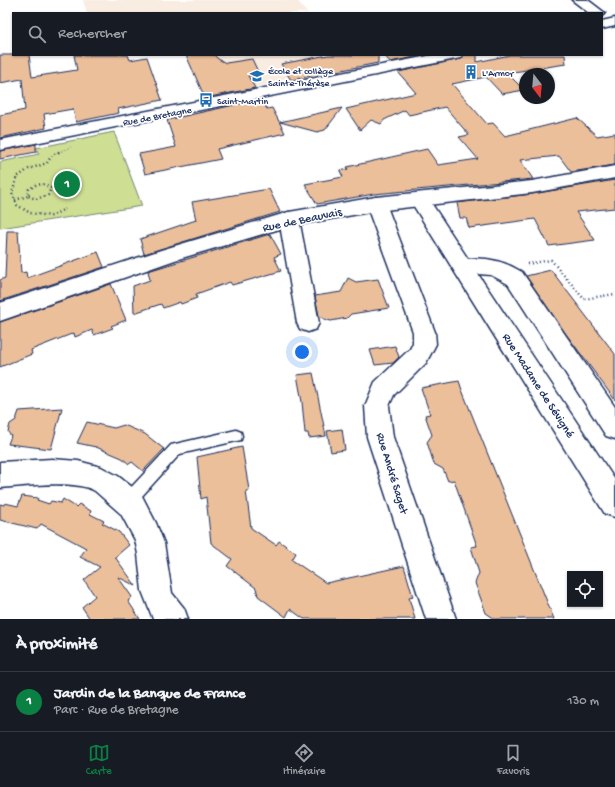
<!DOCTYPE html>
<html lang="fr">
<meta charset="utf-8">
<style>
body{margin:0;font-family:"Gochi Hand",sans-serif;background:#20242c;color:#f1f3f6}
.controls{position:absolute;right:12px;bottom:12px;display:grid;overflow:hidden;border-radius:0px;box-shadow:0 1px 3px #0004}
.controls button{width:36px;height:36px;display:grid;place-items:center;padding:0;border:0;border-bottom:1px solid #363941;background:#171b24;color:#f1f3f6;font:20px sans-serif}
.compass{position:absolute;left:519px;top:68px;width:36px;height:36px;border-radius:50%;background:#171b24;box-shadow:0 1px 3px #0004;rotate:164deg}
.you{position:absolute;left:302px;top:352px;width:14px;height:14px;margin:-10px;border:3px solid #fff;border-radius:50%;background:#1a73e8;box-shadow:0 0 0 6px #1a73e833}
.badge{display:grid;place-items:center;width:26px;height:26px;border-radius:50%;background:#0b8043;color:#fff;font-size:13px;font-weight:700}
.pin{position:absolute;translate:-50% -50%;border:2px solid #fff;box-shadow:0 1px 4px #0006}
.list{margin:0;padding:0;list-style:none}
h2{display:flex;justify-content:space-between;align-items:center;height:52px;margin:0;padding:0 16px;font-size:17px}
h2 small{font-size:13px;font-weight:400;color:#9ea1a6}
.list li{display:grid;grid-template-columns:26px 1fr auto;gap:12px;align-items:center;box-sizing:border-box;height:60px;padding:0 16px;border-top:1px solid #363941}
.list b{display:block;font-size:15px;white-space:nowrap}
.list p{margin:0;font-size:13px;white-space:nowrap;color:#9ea1a6}
.list em{font-size:13px;font-style:normal;color:#9ea1a6}
.icon{flex:none;width:22px;height:22px;fill:none;stroke:currentColor;stroke-width:2;stroke-linecap:round;stroke-linejoin:round}
.map{position:relative;flex:none;width:615px;height:619px;overflow:hidden}
.search{position:absolute;background:#171b24;box-shadow:0 1px 3px #0004;left:12px;right:12px;top:12px;height:44px;display:flex;align-items:center;gap:10px;box-sizing:border-box;padding:0 14px;border-radius:0px;color:#9ea1a6;font-size:15px}
.sheet{height:112px;background:#171b24}
nav{display:flex;justify-content:space-around;align-items:center;box-sizing:border-box;height:56px;border-top:1px solid #363941;background:#171b24;font-size:11px;color:#9ea1a6}
nav a{display:grid;justify-items:center;gap:2px}
nav .on{color:#0b8043}
.map>svg:first-child{display:block}
.built{fill:#f9ece1}
.green{fill:#cede93;stroke:#748678}
.building{fill:#ecbf9b;stroke:#1b2f5e}
.lines{fill:none;stroke-linecap:round;stroke-linejoin:round}
.service-casing{stroke:#1b2f5e;stroke-width:3}
.minor-casing{stroke:#1b2f5e;stroke-width:3}
.tertiary-casing{stroke:#1b2f5e;stroke-width:3}
.secondary-casing{stroke:#1b2f5e;stroke-width:3}
.path-far1{stroke:#1b2f5e;stroke-width:1.5;stroke-dasharray:0.5 2;stroke-linecap:butt}
.path{stroke:#1b2f5e;stroke-width:2.5;stroke-dasharray:1 3;stroke-linecap:butt}
.service{fill:#fff;fill-rule:evenodd}
.minor{fill:#fff;fill-rule:evenodd}
.tertiary{fill:#fff;fill-rule:evenodd}
.secondary{fill:#fff;fill-rule:evenodd}
.labels{text-anchor:middle;stroke-width:3.5;stroke-linejoin:round;paint-order:stroke}
.far-poi-label{font-size:10px;fill:#1b2f5e;stroke:#fff;text-anchor:start}
.far-street-label{font-size:10px;fill:#1b2f5e;stroke:#fff}
.street-label{font-size:12px;fill:#1b2f5e;stroke:#fff}
</style>
<div class="map">
<svg width="615" height="619" viewBox="0 0 615 619">
<rect width="100%" height="100%" fill="#fff"/>
<filter id="ink" filterUnits="userSpaceOnUse"><feTurbulence type="fractalNoise" baseFrequency=".025" numOctaves="2"/><feDisplacementMap in="SourceGraphic" scale="8" xChannelSelector="R" yChannelSelector="G"/><feConvolveMatrix kernelMatrix="1 2 1 2 8 2 1 2 1" color-interpolation-filters="sRGB"/></filter>
<g filter="url(#ink)">
<g class="built">
<polygon points="83,0 297,0 307,13 87,13"/>
<polygon points="198,55 334,55 345,70 212,95 210,89 202,91 197,80"/>
</g>
<polygon class="green" points="114,132 142,206 0,228 0,162 39,154 36,148"/>
<g class="building">
<polygon points="0,55 29,55 32,77 77,70 74,55 128,55 130,60 147,57 162,100 118,109 119,113 76,122 73,109 44,114 46,128 0,138 0,115 25,110 22,79 0,83"/>
<polygon points="186,55 214,55 218,59 226,63 252,59 259,74 248,76 255,88 205,98"/>
<polygon points="328,55 378,55 378,63 291,80 281,64"/>
<polygon points="384,55 425,55 390,62"/>
<polygon points="464,55 477,55 477,62 510,55 565,55 566,64 507,73 524,90 502,94 486,77 452,84 487,124 493,123 505,136 577,118 597,136 615,133 615,165 571,172 559,156 520,160 533,179 374,194 317,204 305,184 343,177 340,171 348,169 347,167 427,149 438,165 478,159 459,137 469,135 445,107 409,115 405,110 384,120 381,124 371,120 360,130 346,109 416,93 398,72 461,59"/>
<polygon points="261,99 267,109 272,108 285,133 217,149 221,159 145,174 139,154 176,147 167,120"/>
<polygon points="342,108 325,130 317,132 280,122"/>
<polygon points="36,144 36,152 0,159 0,151"/>
<polygon points="615,180 615,208 576,212 595,240 549,246 535,219 469,228 466,218 460,218 457,203 532,194"/>
<polygon points="269,189 280,212 144,254 140,239 196,220 192,202"/>
<polygon points="7,231 18,231 21,273 26,272 27,278 98,252 104,267 0,301 0,280 5,278"/>
<polygon points="270,234 281,254 274,257 281,271 232,285 230,282 196,294 197,298 181,304 180,302 163,308 161,304 134,313 133,286 150,280 148,271"/>
<polygon points="551,270 615,354 615,400 566,334 526,276"/>
<polygon points="348,278 356,282 378,279 389,308 351,314 347,318 331,321 324,319 319,316 315,296 341,292"/>
<polygon points="111,284 126,320 111,326 113,328 94,335 92,330 75,337 74,333 31,350 32,354 0,367 0,322"/>
<polygon points="395,346 399,357 393,363 375,365 370,350"/>
<polygon points="313,373 326,436 309,438 308,433 305,433 302,402 297,375"/>
<polygon points="459,381 462,390 554,619 495,619 486,613 475,583 479,573 471,547 477,546 454,480 448,481 443,469 434,464 427,442 432,435 425,415 430,414 421,388"/>
<polygon points="62,408 51,449 8,444 11,436 8,432 10,424 16,420 19,411"/>
<polygon points="87,422 114,428 124,425 145,434 164,449 143,471 132,462 129,464 122,458 96,447 77,443"/>
<polygon points="342,429 345,450 331,452 327,431"/>
<polygon points="242,447 249,490 246,491 251,528 276,545 279,541 296,553 292,560 326,583 404,566 413,597 409,598 415,619 304,619 290,609 286,617 258,596 256,588 227,566 232,559 211,543 206,497 201,499 197,457"/>
<polygon points="22,496 38,498 37,500 49,504 51,501 61,503 63,499 76,507 79,504 91,511 90,514 104,521 102,523 119,532 129,545 115,557 136,586 118,577 132,597 128,601 140,619 90,619 82,607 95,596 84,580 100,567 80,557 86,548 41,524 37,529 0,520 0,504 4,505 5,503 18,506"/>
</g>
<g class="lines">
<defs>
<polygon id="service" points="236,430 241,432 242,436 241,440 180,454 133,506 128,508 123,506 121,501 123,496 171,445"/>
<g id="minor">
<polygon points="572,0 588,0 605,13 602,16 602,13 589,13"/>
<path d="M419,194L426,195L468,259C488,257 506,262 522,272L615,407V439L606,436L508,284L491,275L478,274L615,480V517L605,514L410,200L412,195Z"/>
<polygon points="376,197 383,199 386,204 435,332 436,344 426,363 394,395 389,406 393,437 456,619 426,619 367,437 365,406 375,382 410,349 413,343 413,332 366,204 369,199"/>
<polygon points="289,212 296,214 299,219 319,323 316,329 308,332 300,329 297,323 279,219 282,214"/>
<path d="M52,459L78,461L101,467L118,476L141,494L156,523L164,543L172,593L184,608L188,619H153L142,591L138,554L135,540L121,514L95,491C76,479 23,486 0,488V462Z"/>
</g>
<polygon id="tertiary" points="615,166 615,178 532,193 376,211 290,226 175,260 0,321 0,303 161,250 289,212 376,197 532,181"/>
<g id="secondary">
<polygon points="615,18 615,26 602,29 602,21"/>
<polygon points="433,55 463,55 461,58 456,59 0,150 0,140"/>
</g>
</defs>
<use href="#service" class="service-casing"/>
<use href="#minor" class="minor-casing"/>
<use href="#tertiary" class="tertiary-casing"/>
<use href="#secondary" class="secondary-casing"/>
<polyline class="path-far1" points="57,153 71,147"/>
<g class="path">
<polyline points="59,152 52,155 47,163 29,169 17,177 12,193 17,205 30,213 51,216 65,209"/>
<polygon points="43,184 51,188 48,195 36,199 28,196 29,189 36,185"/>
<polyline points="15,200 28,196"/>
<polyline points="527,264 551,260 584,299 615,294"/>
</g>
<use href="#service" class="service"/>
<use href="#minor" class="minor"/>
<use href="#tertiary" class="tertiary"/>
<use href="#secondary" class="secondary"/>
</g>
</g>
<defs>
<symbol id="building-bare" viewBox="-9 -9 18 18"><path d="M-4-6H4V6H1V3H-1V6H-4ZM-2.5-4.3h1.7v1.8h-1.7ZM.8-4.3h1.7v1.8H.8ZM-2.5-1h1.7V.8h-1.7ZM.8-1h1.7V.8H.8Z" fill="#1f6fb2" stroke="#fff" stroke-width="2.5" paint-order="stroke"/></symbol>
<symbol id="school-bare" viewBox="-9 -9 18 18"><path d="M0-5L7-2L0 1L-7-2ZM-4 1L0 2.5L4 1V4Q0 6-4 4Z" fill="#1f6fb2" stroke="#fff" stroke-width="2.5" paint-order="stroke"/></symbol>
<symbol id="bus-bare" viewBox="-9 -9 18 18"><path d="M-5-6H5V4H4V6H2V4H-2V6H-4V4H-5ZM-3.5-4V0h7V-4ZM-3.5 1.2v1.5H-2V1.2ZM2 1.2v1.5H3.5V1.2Z" fill="#1f6fb2" stroke="#fff" stroke-width="2.5" paint-order="stroke"/></symbol>
</defs>
<g fill-rule="evenodd">
<use href="#building-bare" x="461" y="62" width="20" height="20"/>
<use href="#school-bare" x="247" y="66" width="20" height="20"/>
<use href="#bus-bare" x="196" y="90" width="20" height="20"/>
</g>
<g class="labels">
<g class="far-poi-label">
<text x="268" y="74">École et collège<tspan x="268" dy="12">Sainte-Thérèse</tspan></text>
<text x="482" y="76">L'Armor</text>
<text x="217" y="104">Saint-Martin</text>
</g>
<g class="far-street-label">
<text transform="translate(157 115) rotate(-11)" y="4">Rue de Bretagne</text>
</g>
<g class="street-label">
<text transform="translate(302 219) rotate(-12)" y="4">Rue de Beauvais</text>
<text transform="translate(539 385) rotate(57)" y="4">Rue Madame de Sévigné</text>
<text transform="translate(393 473) rotate(73)" y="4">Rue André Saget</text>
</g>
</g>
</svg>
<div class="controls">
<button><svg class="icon" aria-label="locate" viewBox="0 0 24 24"><circle cx="12" cy="12" r="6"/><path d="M12 2v4M12 18v4M2 12h4M18 12h4"/></svg></button>
</div>
<svg class="compass" viewBox="-18 -18 36 36"><path d="M0-13l5 13h-10z" fill="#e53935"/><path d="M0 13l5-13h-10z" fill="#9ea1a6"/></svg>
<div class="you"></div>
<div class="pin badge" style="left:67px;top:184px">1</div>
<div class="search"><svg class="icon" aria-label="search" viewBox="0 0 24 24"><circle cx="10" cy="10" r="6"/><path d="M15 15l6 6"/></svg>Rechercher</div>
</div>
<section class="sheet">
<h2>À proximité<small></small></h2>
<ul class="list">
<li><span class="badge">1</span><div><b>Jardin de la Banque de France</b><p>Parc · Rue de Bretagne</p></div><em>130 m</em></li>
</ul>
</section>
<nav>
<a class="on"><svg class="icon" aria-label="map" viewBox="0 0 24 24"><path d="M3 6l6-2 6 2 6-2v14l-6 2-6-2-6 2zM9 4v14M15 6v14"/></svg>Carte</a>
<a><svg class="icon" aria-label="directions" viewBox="0 0 24 24"><path d="M12 3l9 9-9 9-9-9zM9 14v-3h6M13 9l2 2-2 2"/></svg>Itinéraire</a>
<a><svg class="icon" aria-label="saved" viewBox="0 0 24 24"><path d="M7 4h10v16l-5-4-5 4z"/></svg>Favoris</a>
</nav>
